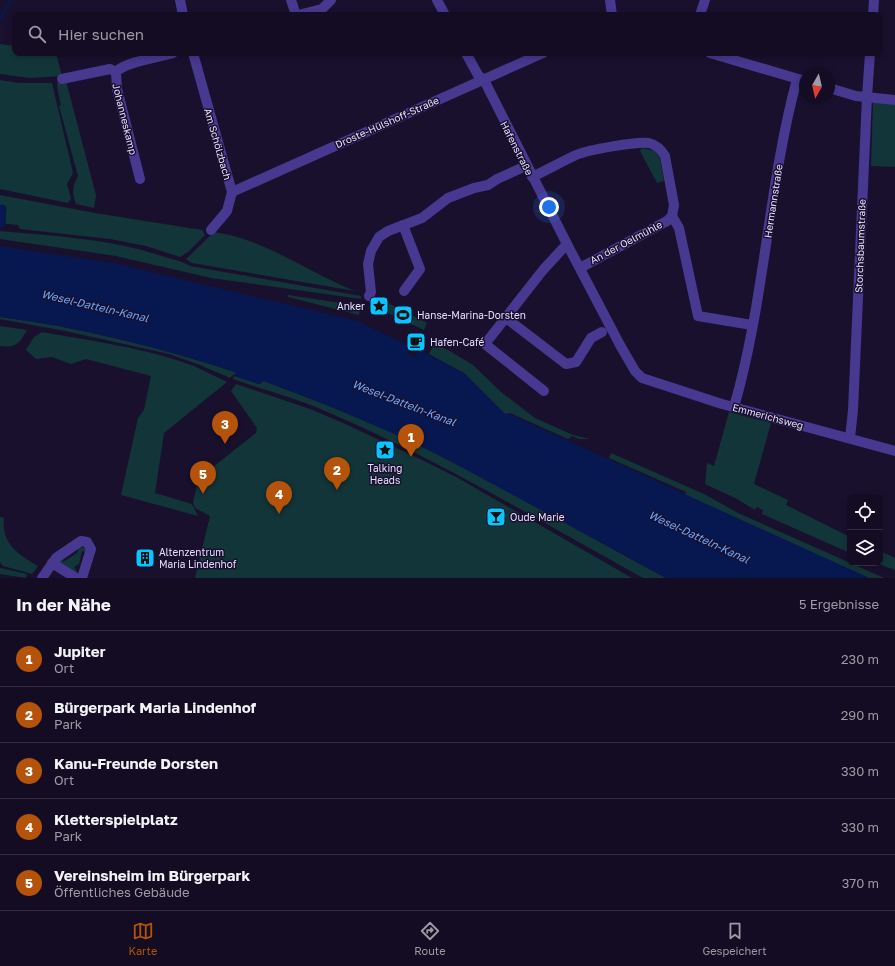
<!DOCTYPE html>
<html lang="de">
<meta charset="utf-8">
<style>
body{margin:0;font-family:"Golos Text",sans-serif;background:#1c152a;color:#f1f3f6}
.controls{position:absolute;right:12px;bottom:12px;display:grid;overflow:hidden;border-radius:8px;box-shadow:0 2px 6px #0003}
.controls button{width:36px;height:36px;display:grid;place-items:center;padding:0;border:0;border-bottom:1px solid #322c40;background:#130c22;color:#f1f3f6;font:20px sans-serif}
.compass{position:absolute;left:799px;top:68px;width:36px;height:36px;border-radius:50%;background:#130c22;box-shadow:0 2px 6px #0003;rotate:188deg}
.you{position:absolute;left:549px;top:207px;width:14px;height:14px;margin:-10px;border:3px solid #fff;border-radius:50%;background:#1a73e8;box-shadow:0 0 0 6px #1a73e833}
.badge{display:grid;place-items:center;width:26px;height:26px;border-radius:50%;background:#b45309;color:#fff;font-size:13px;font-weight:700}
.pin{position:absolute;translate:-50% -33px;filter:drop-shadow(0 1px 2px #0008)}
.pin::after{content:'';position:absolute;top:21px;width:14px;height:12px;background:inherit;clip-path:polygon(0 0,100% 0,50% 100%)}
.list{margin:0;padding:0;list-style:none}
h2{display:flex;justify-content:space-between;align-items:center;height:52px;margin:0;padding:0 16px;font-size:17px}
h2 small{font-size:13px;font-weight:400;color:#9d9ba5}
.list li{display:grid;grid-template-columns:26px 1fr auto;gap:12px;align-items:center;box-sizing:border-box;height:56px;padding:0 16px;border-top:1px solid #322c40}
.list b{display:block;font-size:15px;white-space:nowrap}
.list p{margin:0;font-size:13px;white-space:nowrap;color:#9d9ba5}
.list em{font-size:13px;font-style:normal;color:#9d9ba5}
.icon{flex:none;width:22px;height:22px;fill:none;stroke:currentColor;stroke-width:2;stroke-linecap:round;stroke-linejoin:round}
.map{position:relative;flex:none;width:895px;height:578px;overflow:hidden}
.search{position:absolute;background:#130c22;box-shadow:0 2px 6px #0003;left:12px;right:12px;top:12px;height:44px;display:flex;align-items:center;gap:10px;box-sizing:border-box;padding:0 14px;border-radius:8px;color:#9d9ba5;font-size:15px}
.sheet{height:332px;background:#130c22}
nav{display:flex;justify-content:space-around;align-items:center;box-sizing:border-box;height:56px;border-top:1px solid #322c40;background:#130c22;font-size:11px;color:#9d9ba5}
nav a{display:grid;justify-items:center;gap:2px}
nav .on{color:#b45309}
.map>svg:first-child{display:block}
.green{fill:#123539}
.water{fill:#071850}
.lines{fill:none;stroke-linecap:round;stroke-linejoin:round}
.stream{stroke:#071850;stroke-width:2.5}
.canal{stroke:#071850;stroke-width:9}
.minor{stroke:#473890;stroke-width:10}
.labels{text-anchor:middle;stroke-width:3;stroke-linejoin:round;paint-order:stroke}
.street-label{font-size:10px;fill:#e6ddff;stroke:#19102e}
.poi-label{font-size:10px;fill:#e6ddff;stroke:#19102e;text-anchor:start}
.water-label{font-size:11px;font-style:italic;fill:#6ba7ff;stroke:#19102e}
</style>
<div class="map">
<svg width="895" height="578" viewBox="0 0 895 578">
<rect width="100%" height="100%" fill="#19102e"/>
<g class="green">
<polygon points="0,44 15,46 15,53 56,53 62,76 30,78 0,74"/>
<polygon points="0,80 19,83 52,83 73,173 67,184 71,198 68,203 0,189"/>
<path d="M66,81L96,195L94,208L76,204C72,193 72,187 78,176L59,106L61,105L57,87V83Z"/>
<polygon points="873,103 895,103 895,167 871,166"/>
<polygon points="642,148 655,151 660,159 664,181 657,183 640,151"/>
<polygon points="0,195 95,213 202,230 205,235 188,252 180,257 146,246 110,239 20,229 18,225 0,223"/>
<path d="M0,231C55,236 112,239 165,257C174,260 182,261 190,266L361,296V299L211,278L116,256L0,239Z"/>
<path d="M214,232C265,239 307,272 355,291L192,263L186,259Z"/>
<polygon points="288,295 354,305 360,308 359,315 288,297"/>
<polygon points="386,302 427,323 424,330 382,310"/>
<path d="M0,317C80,327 158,347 235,372L236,374L233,375L230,378L200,365L169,354L65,331L0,319Z"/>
<path d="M0,326L27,330C19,344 16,348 0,346Z"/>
<path d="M42,332C92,341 146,348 194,366C205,371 216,377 227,382L164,433L155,493L192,504L198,516L121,495L138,418L144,410L151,376L86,359L71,364L52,357L36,359L26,350L34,337Z"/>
<polygon points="434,344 448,350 473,365 501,392 535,418 573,435 590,439 579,439 572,436 568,439 510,413 505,414 464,373 429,354"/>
<path d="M234,376L259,384L264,381C314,400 364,419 412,442C499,483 581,533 666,578H643C538,520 436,458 325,411C295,398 264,390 233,379Z"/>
<polygon points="236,384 310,409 343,423 422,460 458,478 632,578 195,578 210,516 195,508 193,502 199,478 256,433 257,428 231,391"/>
<polygon points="729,412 771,423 754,484 788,500 786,505 850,537 850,553 762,514 763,510 757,507 755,510 737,499 705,484 707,463 714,466"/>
<polygon points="611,453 704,494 738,513 884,578 869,578 685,495 686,492 609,458"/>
<path d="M0,517L4,518C1,544 19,555 38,566L32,574L3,566L0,562Z"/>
<polygon points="79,547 85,548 88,554 82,551 79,564 74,567 78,573 59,563 58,559 64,556 63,562 77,553"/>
<polygon points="880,551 895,558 895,570 876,563 880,563"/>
<polygon points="0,568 27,574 26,578 0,574"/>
</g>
<path class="water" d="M0,246L118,264L357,321L409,346L407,353L415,357L419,350L464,373L505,414H509L869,578H666L465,469L413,442L334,408L264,381L259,384L236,376L235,372C158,347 80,327 0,317Z"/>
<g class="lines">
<polyline class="stream" points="0,19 11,0"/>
<polyline class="canal" points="1,223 2,209"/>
<g class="minor">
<polyline points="180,0 183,15"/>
<polyline points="291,0 296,15"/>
<polyline points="437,0 445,15"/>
<polyline points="610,0 612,15"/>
<polyline points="298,15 322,9 331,0"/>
<polyline points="700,15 705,0"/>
<polyline points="873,15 874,0"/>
<polyline points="193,53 232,192 227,211 211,230"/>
<polyline points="466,53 478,75 484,80 567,244 620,345 635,371 642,378 722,404 895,451"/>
<polyline points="710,53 805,81"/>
<polyline points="62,79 110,69 116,72"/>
<polyline points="829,88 856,96 895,100"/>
<path d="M532,177C547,170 561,162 576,155C588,150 637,141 649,143C657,145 661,149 665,156L674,205L672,216L667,221L580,268"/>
<path d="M140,179L117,89L116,72C124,62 160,57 173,53"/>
<polyline points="232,192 543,53"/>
<polyline points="672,216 679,228 698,316 752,325"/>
<polyline points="403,225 420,269 404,291"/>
<polyline points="369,296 371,292 368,264 371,251 379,237 388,231 422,218 448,198 474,188 488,185 497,179 526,166"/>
<polyline points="506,318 566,364 576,362 591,338 602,332"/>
<polyline points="544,391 485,344 543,270 567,244"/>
<path d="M734,407C765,300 768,186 797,79"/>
<polyline points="850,438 853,410 867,97 870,53"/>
<polyline points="52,563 76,578"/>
<polyline points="42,578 56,558 81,541 87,542 91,549 82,578"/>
</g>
</g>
<defs>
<symbol id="sight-square" viewBox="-11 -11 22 22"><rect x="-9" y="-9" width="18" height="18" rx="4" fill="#09c5ff" stroke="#19102e"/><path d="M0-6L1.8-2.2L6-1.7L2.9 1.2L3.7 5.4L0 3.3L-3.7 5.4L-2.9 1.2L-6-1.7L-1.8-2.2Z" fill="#111"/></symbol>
<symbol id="stadium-square" viewBox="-11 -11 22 22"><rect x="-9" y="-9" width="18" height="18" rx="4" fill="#09c5ff" stroke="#19102e"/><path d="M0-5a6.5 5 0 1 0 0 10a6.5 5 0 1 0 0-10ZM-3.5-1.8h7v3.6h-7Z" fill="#111"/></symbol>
<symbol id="cafe-square" viewBox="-11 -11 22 22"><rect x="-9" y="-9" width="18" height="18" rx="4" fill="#09c5ff" stroke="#19102e"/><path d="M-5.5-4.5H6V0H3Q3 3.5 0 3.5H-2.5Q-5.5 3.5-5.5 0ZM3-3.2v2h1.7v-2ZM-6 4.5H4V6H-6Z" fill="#111"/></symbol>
<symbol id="bar-square" viewBox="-11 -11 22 22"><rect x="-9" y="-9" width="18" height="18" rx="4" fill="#09c5ff" stroke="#19102e"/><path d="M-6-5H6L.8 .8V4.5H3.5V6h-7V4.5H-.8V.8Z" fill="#111"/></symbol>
<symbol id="building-square" viewBox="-11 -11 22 22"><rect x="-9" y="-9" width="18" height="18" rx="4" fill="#09c5ff" stroke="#19102e"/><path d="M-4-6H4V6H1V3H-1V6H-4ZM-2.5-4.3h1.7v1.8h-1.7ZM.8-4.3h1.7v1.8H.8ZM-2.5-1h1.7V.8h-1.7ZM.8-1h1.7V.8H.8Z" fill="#111"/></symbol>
</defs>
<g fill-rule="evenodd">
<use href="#sight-square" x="368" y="295" width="22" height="22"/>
<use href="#stadium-square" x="392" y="304" width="22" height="22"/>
<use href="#cafe-square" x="405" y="331" width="22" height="22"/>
<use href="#sight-square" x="374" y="439" width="22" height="22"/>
<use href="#bar-square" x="485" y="506" width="22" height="22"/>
<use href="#building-square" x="134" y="547" width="22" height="22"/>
</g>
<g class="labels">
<g class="street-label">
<text transform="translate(125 119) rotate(76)" y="4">Johanneskamp</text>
<text transform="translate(387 122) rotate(-24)" y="4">Droste-Hülshoff-Straße</text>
<text transform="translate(218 144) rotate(74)" y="4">Am Schölzbach</text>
<text transform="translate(517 148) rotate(63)" y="4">Hafenstraße</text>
<text transform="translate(773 201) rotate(-81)" y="4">Hermannstraße</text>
<text transform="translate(626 242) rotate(-28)" y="4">An der Oelmühle</text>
<text transform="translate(860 246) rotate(-88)" y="4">Storchsbaumstraße</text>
<text transform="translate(768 416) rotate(15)" y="4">Emmerichsweg</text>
</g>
<g class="poi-label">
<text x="365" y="310" text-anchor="end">Anker</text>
<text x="417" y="319">Hanse-Marina-Dorsten</text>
<text x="430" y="346">Hafen-Café</text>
<text x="385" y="472" text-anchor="middle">Talking<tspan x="385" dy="12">Heads</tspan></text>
<text x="510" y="521">Oude Marie</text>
<text x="159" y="556">Altenzentrum<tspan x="159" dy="12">Maria Lindenhof</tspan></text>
</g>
<g class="water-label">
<text transform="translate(95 306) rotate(13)" y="4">Wesel-Datteln-Kanal</text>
<text transform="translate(404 403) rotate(21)" y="4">Wesel-Datteln-Kanal</text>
<text transform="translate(699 537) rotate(25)" y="4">Wesel-Datteln-Kanal</text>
</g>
</g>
</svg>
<div class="controls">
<button><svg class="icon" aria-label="locate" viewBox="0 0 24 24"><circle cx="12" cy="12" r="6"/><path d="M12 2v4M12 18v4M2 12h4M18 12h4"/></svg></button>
<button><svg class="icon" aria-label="layers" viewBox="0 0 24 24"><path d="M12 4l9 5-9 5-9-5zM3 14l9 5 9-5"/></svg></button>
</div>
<svg class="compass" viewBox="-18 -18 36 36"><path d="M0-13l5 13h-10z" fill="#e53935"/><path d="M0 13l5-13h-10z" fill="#9d9ba5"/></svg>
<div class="you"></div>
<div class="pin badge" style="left:411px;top:457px">1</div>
<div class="pin badge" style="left:337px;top:490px">2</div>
<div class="pin badge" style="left:225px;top:444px">3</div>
<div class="pin badge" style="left:279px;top:514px">4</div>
<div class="pin badge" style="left:203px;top:494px">5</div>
<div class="search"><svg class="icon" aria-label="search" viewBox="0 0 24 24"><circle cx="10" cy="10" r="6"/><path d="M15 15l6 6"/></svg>Hier suchen</div>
</div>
<section class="sheet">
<h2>In der Nähe<small>5 Ergebnisse</small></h2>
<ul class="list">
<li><span class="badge">1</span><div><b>Jupiter</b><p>Ort</p></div><em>230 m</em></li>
<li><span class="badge">2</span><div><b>Bürgerpark Maria Lindenhof</b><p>Park</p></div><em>290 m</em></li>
<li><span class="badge">3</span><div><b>Kanu-Freunde Dorsten</b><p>Ort</p></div><em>330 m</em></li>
<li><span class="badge">4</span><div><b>Kletterspielplatz</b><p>Park</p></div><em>330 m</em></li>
<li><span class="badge">5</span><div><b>Vereinsheim im Bürgerpark</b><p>Öffentliches Gebäude</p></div><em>370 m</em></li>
</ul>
</section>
<nav>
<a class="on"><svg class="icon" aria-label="map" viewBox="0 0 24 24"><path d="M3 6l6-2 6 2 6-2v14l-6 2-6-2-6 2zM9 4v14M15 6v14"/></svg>Karte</a>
<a><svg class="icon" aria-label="directions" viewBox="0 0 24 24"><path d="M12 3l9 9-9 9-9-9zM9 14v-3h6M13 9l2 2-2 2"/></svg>Route</a>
<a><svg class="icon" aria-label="saved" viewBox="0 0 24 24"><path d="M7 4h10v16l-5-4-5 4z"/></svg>Gespeichert</a>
</nav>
